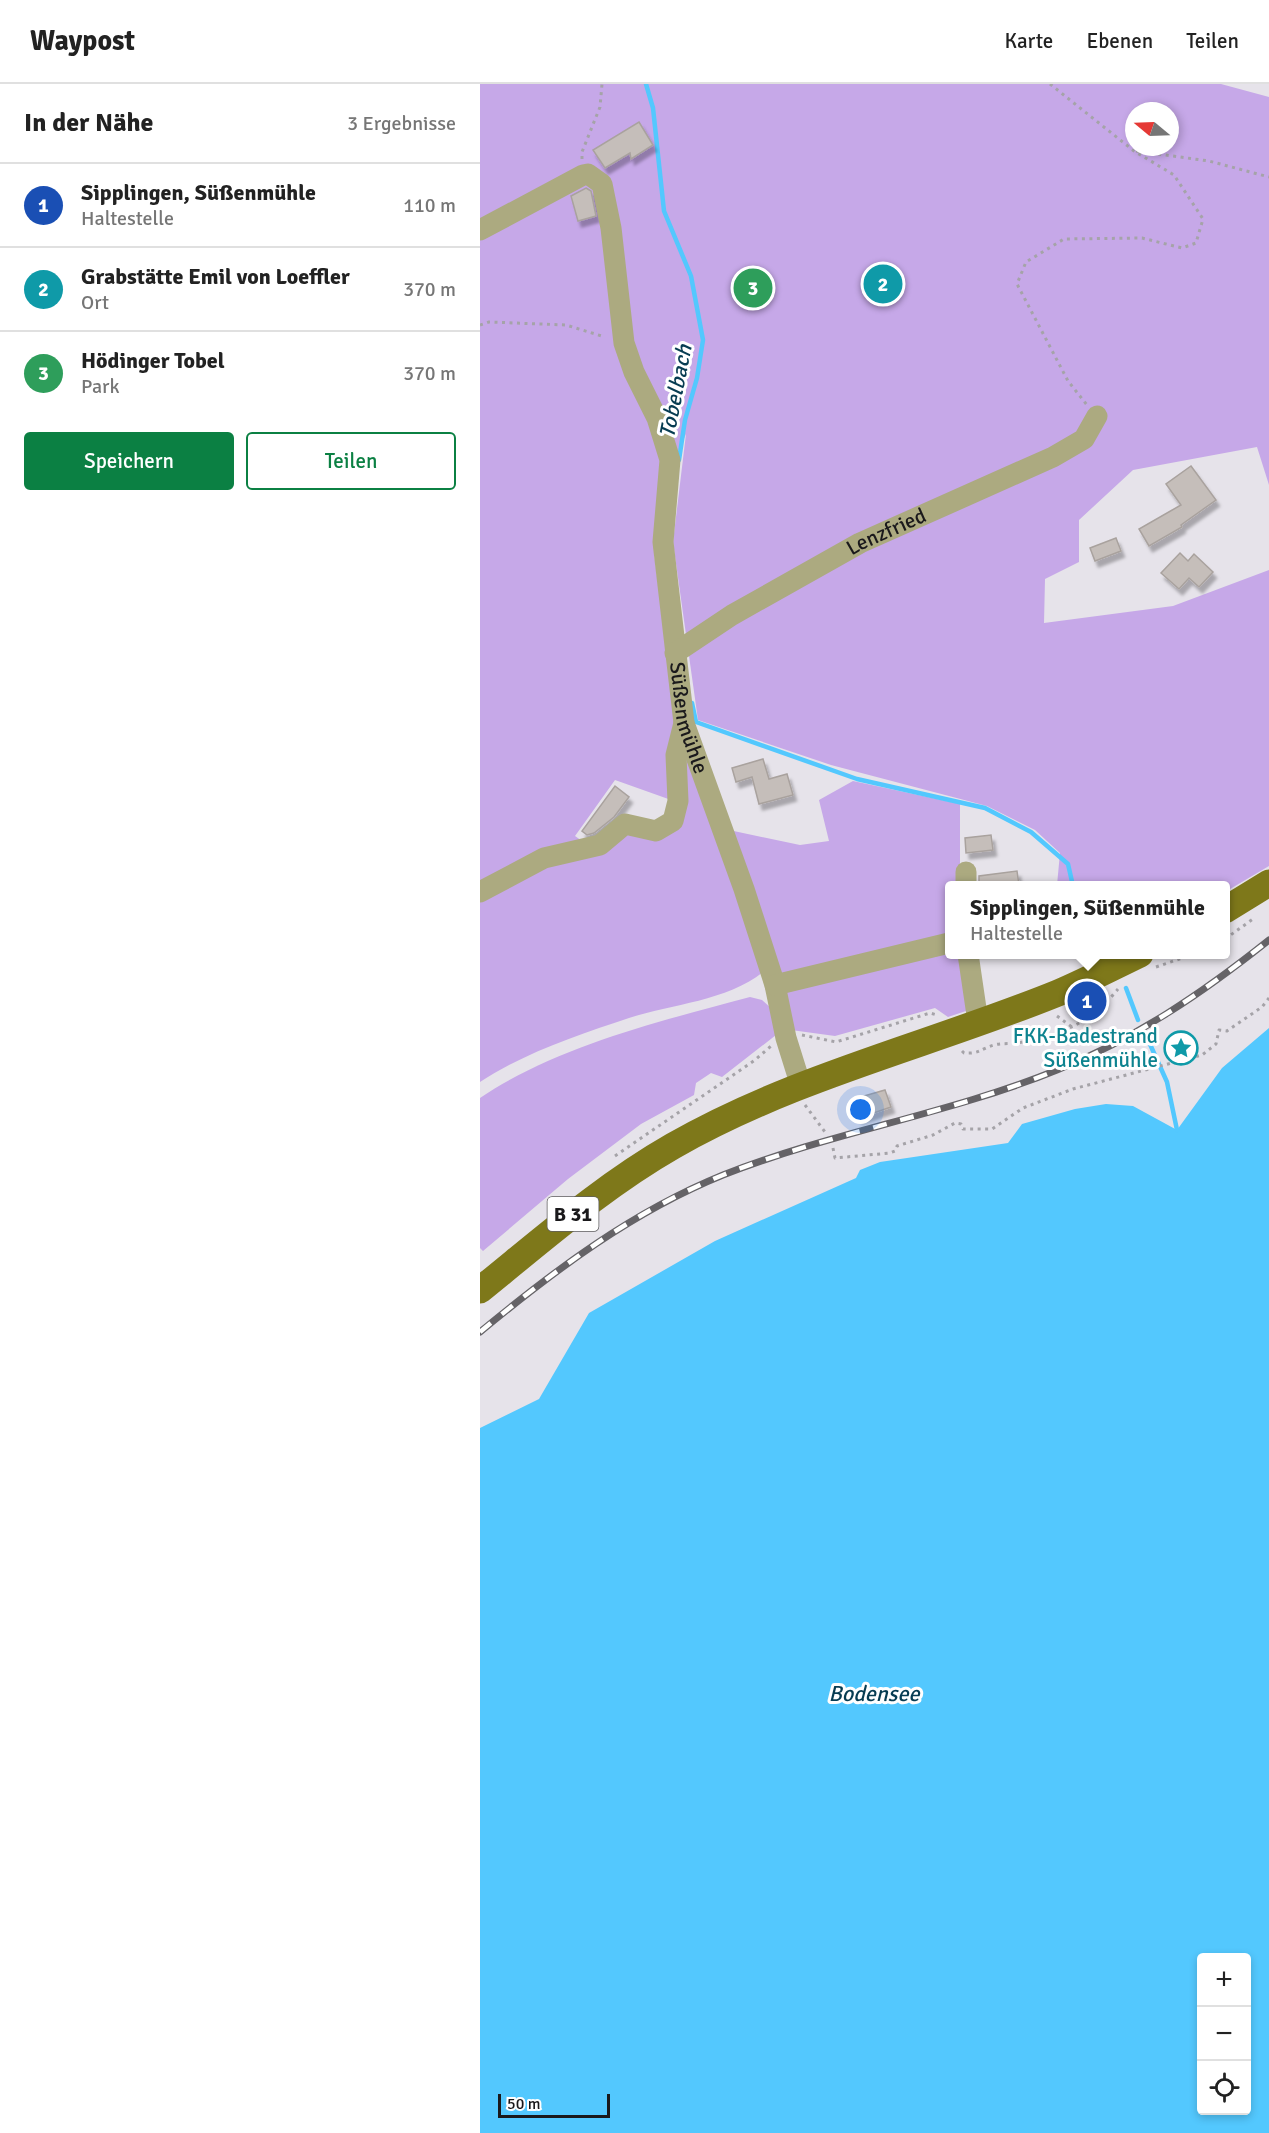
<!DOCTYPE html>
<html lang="de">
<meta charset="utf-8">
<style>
body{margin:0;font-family:Signika,sans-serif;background:#f2f2f2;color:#222}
.controls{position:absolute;right:18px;bottom:18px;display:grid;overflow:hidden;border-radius:6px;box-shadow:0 3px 9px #0003}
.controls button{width:54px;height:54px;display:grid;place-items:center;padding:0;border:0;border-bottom:2px solid #e0e0e0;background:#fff;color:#222;font:30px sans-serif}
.compass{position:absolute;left:645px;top:18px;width:54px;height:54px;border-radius:50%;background:#fff;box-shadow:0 3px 9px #0003;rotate:289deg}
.scale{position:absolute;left:18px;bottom:15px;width:112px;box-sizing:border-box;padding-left:6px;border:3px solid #1a191b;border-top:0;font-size:16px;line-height:21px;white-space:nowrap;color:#1a191b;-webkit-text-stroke:4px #fff;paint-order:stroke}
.you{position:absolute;left:381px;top:1026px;width:21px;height:21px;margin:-15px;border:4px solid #fff;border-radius:50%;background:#1a73e8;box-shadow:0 0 0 9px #1a73e833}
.badge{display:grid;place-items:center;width:39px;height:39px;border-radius:50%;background:#0b8043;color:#fff;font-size:20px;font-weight:700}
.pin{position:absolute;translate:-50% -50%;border:3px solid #fff;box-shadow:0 2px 6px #0006}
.popup{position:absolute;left:465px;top:797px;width:285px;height:78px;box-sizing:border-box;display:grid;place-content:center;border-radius:6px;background:#fff;filter:drop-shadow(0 2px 4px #0005);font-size:20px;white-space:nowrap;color:#767676}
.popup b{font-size:22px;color:#222}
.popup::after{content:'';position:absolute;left:50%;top:100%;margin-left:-12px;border:12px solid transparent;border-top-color:#fff}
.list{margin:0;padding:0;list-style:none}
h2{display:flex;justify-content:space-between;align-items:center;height:78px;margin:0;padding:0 24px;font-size:26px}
h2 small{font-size:20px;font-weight:400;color:#767676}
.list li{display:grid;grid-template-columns:39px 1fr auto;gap:18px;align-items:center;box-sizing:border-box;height:84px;padding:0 24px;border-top:2px solid #e0e0e0}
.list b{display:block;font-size:22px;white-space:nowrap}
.list p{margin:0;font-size:20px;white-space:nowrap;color:#767676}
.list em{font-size:20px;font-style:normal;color:#767676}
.actions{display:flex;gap:12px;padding:18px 24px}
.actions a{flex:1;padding:14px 0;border:2px solid #0b8043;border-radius:6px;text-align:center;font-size:21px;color:#0b8043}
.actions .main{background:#0b8043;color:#fff}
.icon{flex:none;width:33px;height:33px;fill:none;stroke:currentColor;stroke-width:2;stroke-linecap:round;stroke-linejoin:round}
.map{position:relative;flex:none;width:789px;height:2049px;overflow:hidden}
header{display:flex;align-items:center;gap:36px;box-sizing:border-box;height:84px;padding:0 30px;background:#fff;border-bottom:2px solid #e0e0e0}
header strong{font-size:28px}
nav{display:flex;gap:33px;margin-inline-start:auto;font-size:21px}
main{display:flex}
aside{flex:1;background:#fff}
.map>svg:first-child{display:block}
.green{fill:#c6a8e8;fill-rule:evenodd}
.water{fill:#53c8fe;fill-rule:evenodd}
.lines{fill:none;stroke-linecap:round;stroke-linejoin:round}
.stream{stroke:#53c8fe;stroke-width:4.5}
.building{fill:#c5beba;stroke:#a9a29e;stroke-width:1.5;filter:url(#shadow)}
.path{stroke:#a5a3a8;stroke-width:3;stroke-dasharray:3 4.5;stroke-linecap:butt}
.minor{stroke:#acaa80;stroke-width:21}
.major{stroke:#7e781a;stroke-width:27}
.rail-casing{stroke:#656367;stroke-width:7}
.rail{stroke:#fff;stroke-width:4.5;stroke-dasharray:14;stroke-linecap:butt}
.labels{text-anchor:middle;stroke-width:6;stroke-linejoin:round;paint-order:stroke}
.shield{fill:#fff;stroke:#5f5e5f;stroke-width:1.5}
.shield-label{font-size:20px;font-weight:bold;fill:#1a191b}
.street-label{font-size:21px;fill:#1a191b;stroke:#fff}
.culture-label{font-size:21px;fill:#0d838f;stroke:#fff;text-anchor:end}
.water-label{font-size:22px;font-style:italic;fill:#073c52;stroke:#fff}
</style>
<header>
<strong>Waypost</strong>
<nav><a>Karte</a><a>Ebenen</a><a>Teilen</a></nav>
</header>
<main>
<aside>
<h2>In der Nähe<small>3 Ergebnisse</small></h2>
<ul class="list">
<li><span class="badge" style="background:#1a4fb4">1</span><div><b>Sipplingen, Süßenmühle</b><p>Haltestelle</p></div><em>110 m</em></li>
<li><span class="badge" style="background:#0f9aa8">2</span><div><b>Grabstätte Emil von Loeffler</b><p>Ort</p></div><em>370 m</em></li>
<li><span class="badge" style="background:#2e9e5b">3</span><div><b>Hödinger Tobel</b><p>Park</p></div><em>370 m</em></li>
</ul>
<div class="actions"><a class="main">Speichern</a><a>Teilen</a></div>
</aside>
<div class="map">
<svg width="789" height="2049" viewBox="0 0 789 2049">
<defs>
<filter id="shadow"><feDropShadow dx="3.5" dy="6" stdDeviation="1.5" flood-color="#0004"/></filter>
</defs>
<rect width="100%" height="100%" fill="#e6e3ea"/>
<g class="green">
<path d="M0,0H741L789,13V401L777,363L653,386L599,436V478L565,495L564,539L693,522L789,486V782L745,808V802L577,801L580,769L555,746L507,722L351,681L218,636L193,458L206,350L202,359L197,394L173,340L181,378L174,469L192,609L283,888C247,917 192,920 149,934C100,950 42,970 0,998ZM654,27H690V63H654ZM135,696L194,717L176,742L105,759L95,752Z"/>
<polygon points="373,697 480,720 480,801 469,802 469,870 483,871 489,926 468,933 455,924 355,952 311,946 249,746 320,761 349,757 339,716"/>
<path d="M270,913L282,916L291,924L296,951L242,993L231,989L216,999L214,1011L161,1040L88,1095L3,1167L0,1164V1014C77,962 181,937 270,913Z"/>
</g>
<path class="water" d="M789,944V2049H0V1344L59,1315L109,1229L235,1157L376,1094L380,1086L400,1078L528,1059L542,1040L595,1025L626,1020L653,1022L697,1046L742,984ZM722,1874H766V2026H722Z"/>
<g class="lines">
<g class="stream">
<polyline points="166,0 173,24 184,127 211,192 223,256 217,294 205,336 199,376"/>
<polyline points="212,619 216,638 377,695 505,724 551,748 588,780 593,802"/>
<polyline points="646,904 658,936"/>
<polyline points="669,958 687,998 697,1046"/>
</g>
</g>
<g class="building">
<polygon points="159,38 173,61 151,75 150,69 125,84 113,66"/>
<polygon points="106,104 111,107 116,132 98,137 91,112"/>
<polygon points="711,382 736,416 701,441 702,443 669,462 659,445 701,421 686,400"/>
<polygon points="636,454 641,467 615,477 610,464"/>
<polygon points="700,469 708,477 714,470 733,488 719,503 709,494 699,505 681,489"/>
<polygon points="283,675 289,695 307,690 313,711 279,720 272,693 256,698 252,684"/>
<polygon points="135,702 149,713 134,733 114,749 107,751 102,747"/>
<polygon points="511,751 513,766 486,769 485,754"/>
<polygon points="537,787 539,801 499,801 499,792"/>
<polygon points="405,1006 411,1023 379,1034 375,1022 386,1018 384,1012"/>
</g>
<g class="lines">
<g class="path">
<polyline points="570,0 654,67 694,91 723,135 716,159 702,164 662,154 584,155 546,178 537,200 588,297 607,321"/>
<polyline points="656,67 729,77 789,93"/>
<polyline points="102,75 102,68 120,23 122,0"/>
<polyline points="0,241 9,238 86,241 125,253"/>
<polyline points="745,855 773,835"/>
<polyline points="676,883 714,870"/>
<polyline points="577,932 592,943"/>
<polyline points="322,951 356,958 450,929 457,931"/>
<path d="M482,967L484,969C500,970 500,965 514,961C521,959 530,960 538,959C582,949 608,942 638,905"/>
<polyline points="325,1021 345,1048"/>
<polyline points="353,1064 355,1074 410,1069 415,1067 417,1062 453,1051 475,1039 481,1040 483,1045 512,1045 543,1024 593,1005 722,971 736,960 739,946 747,947 782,923 789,914"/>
<polyline points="135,1072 275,976 291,962"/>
</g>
<g class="minor">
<path id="s1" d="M0,146L103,91L108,90L122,100L131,144L144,259L154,288L177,334L190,376L183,458L204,639L264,805L295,901L306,954L321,1002"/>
<path id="s2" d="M195,569L252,531L380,459L573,373L604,355L617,332"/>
<polyline points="486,802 486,788"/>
<polyline points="0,808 64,774 120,761 145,740 176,747 193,737 198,717 196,671 204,639"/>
<polyline points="488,870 498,938"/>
<polyline points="295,901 469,859"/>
</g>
<g class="major">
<polyline points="745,826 789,799"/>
<path d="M0,1206C62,1156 123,1102 193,1062C313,993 450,961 578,909C606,897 633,883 660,870"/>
</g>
<defs>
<path id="rail" d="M0,1248C75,1186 152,1128 243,1091C352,1048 469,1030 577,986C655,955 724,908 789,856"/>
</defs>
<use href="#rail" class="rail-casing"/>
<use href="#rail" class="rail"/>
</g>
<defs>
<symbol id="sight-ring" viewBox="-11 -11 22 22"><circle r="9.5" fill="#fff" stroke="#0f9aa8" stroke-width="1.5"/><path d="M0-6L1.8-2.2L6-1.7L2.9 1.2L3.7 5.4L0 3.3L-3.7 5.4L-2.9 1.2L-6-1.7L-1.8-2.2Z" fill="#0f9aa8"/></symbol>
</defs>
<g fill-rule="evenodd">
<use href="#sight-ring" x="682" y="945" width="38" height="38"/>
</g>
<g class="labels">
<rect class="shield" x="67.5" y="1113" width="51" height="34" rx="4.5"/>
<g class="shield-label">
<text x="93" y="1137">B 31</text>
</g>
<g class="street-label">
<text dy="7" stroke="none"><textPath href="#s2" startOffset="244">Lenzfried</textPath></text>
<text dy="7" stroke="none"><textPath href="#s1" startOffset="686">Süßenmühle</textPath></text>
</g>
<g class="culture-label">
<text x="678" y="959">FKK-Badestrand<tspan x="678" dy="24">Süßenmühle</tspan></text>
</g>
<g class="water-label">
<text transform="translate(195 307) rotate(-79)" y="8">Tobelbach</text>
<text x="394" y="1617">Bodensee</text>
</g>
</g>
</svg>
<div class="controls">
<button>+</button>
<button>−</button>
<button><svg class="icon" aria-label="locate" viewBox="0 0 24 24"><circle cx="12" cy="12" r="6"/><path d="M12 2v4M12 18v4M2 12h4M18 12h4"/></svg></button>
</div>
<svg class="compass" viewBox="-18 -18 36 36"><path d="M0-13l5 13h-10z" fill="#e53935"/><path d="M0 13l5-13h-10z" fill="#767676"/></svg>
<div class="scale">50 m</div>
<div class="you"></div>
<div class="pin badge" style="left:607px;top:917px;background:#1a4fb4">1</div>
<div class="popup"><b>Sipplingen, Süßenmühle</b>Haltestelle</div>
<div class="pin badge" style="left:403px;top:200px;background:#0f9aa8">2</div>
<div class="pin badge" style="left:273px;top:204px;background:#2e9e5b">3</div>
</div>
</main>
